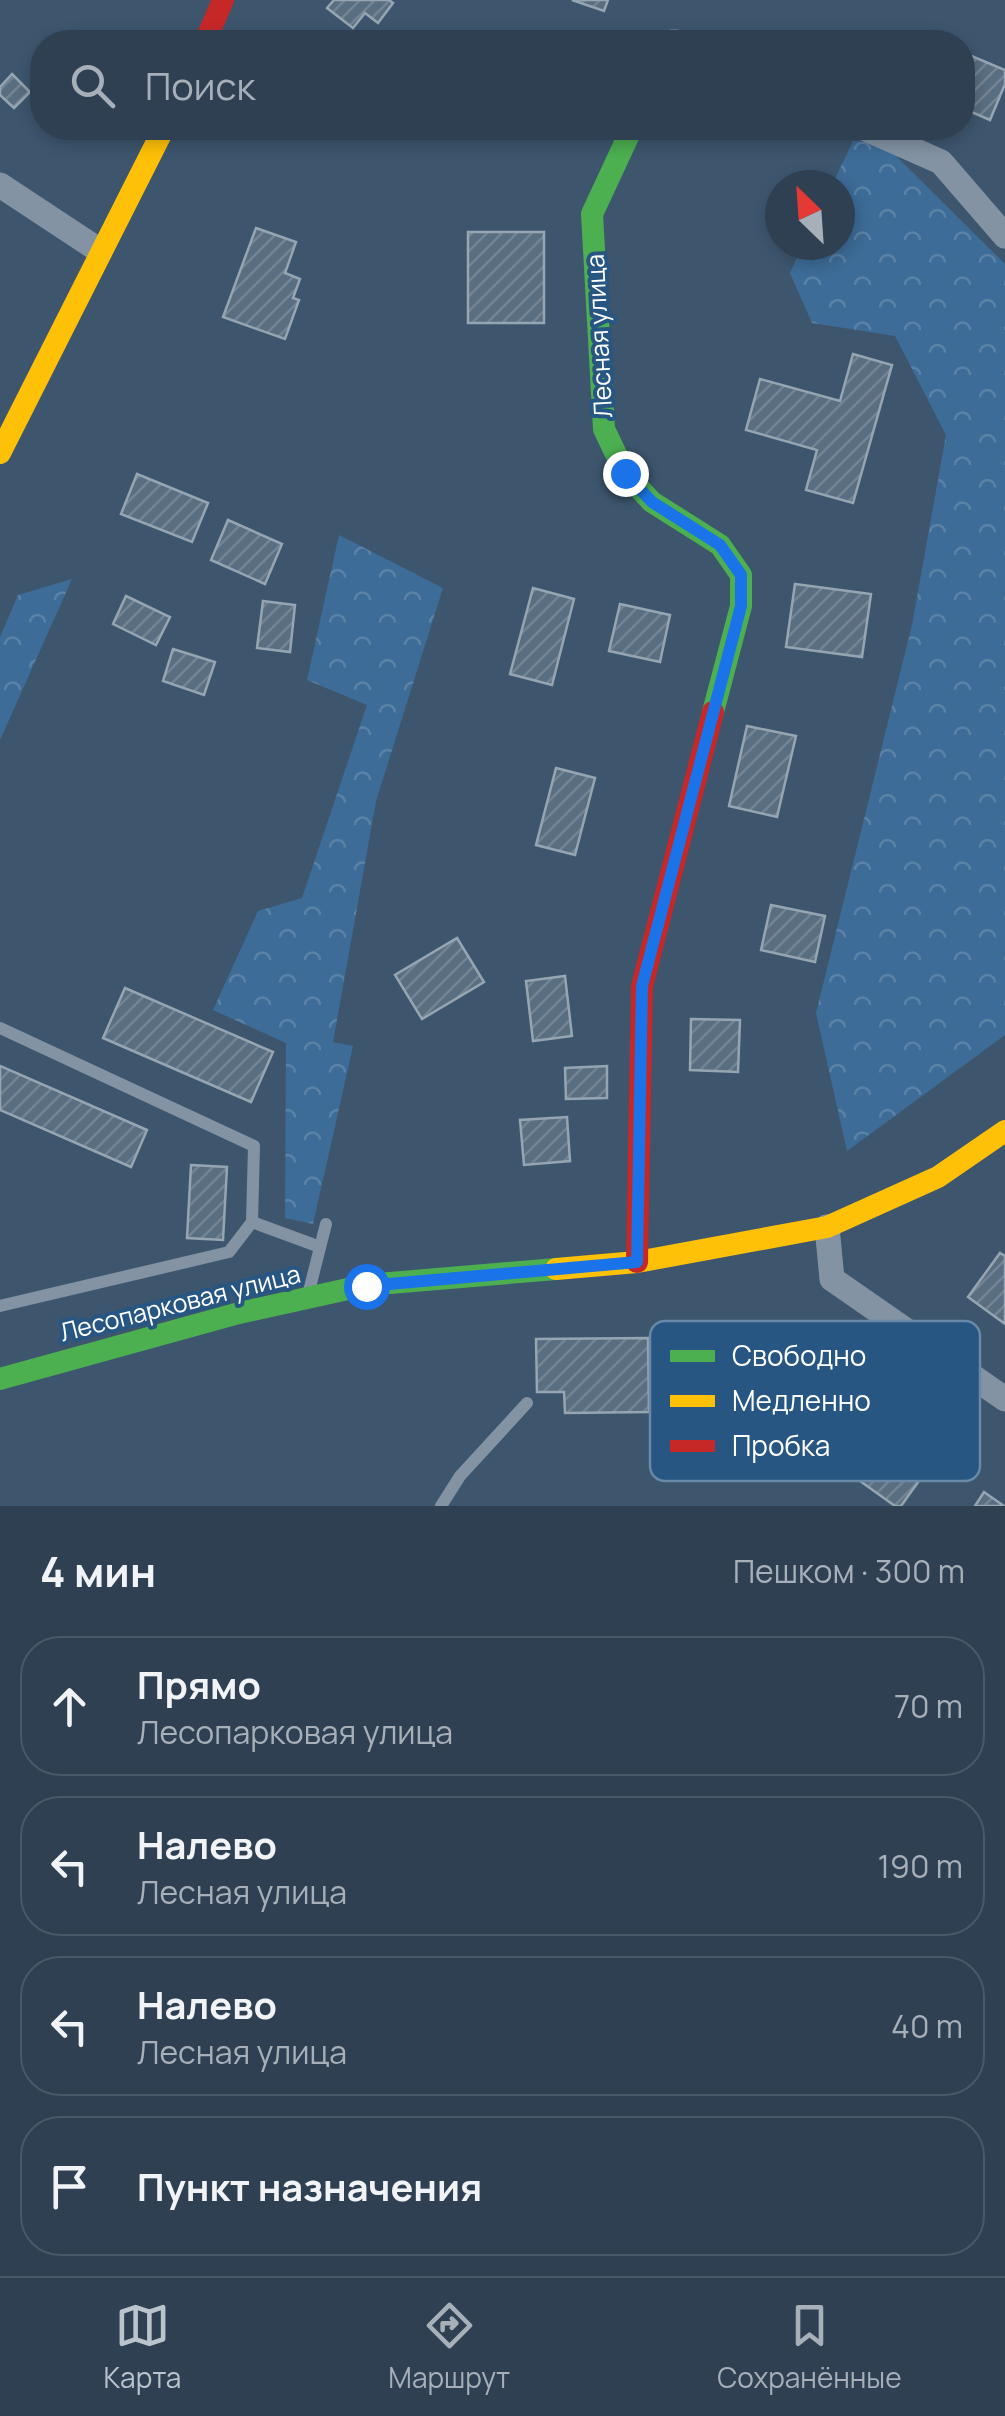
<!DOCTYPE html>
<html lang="ru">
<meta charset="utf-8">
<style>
body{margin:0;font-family:Manrope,sans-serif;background:#364759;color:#f1f3f6}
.compass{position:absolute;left:765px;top:170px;width:90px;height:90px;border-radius:50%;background:#2e4052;box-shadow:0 5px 15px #0003;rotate:335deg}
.stop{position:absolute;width:30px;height:30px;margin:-22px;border:8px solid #1a73e8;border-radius:50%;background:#fff}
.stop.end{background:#1a73e8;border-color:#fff;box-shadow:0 2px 10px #0008}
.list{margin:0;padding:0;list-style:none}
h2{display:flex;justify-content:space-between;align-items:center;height:130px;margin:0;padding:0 40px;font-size:42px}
h2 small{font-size:32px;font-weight:400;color:#a7afb8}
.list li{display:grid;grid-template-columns:65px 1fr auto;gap:30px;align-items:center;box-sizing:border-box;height:140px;margin:0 20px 20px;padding:0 20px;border:2px solid #495969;border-radius:40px}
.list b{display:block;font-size:38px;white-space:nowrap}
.list p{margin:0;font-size:32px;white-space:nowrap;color:#a7afb8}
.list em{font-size:32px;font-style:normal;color:#a7afb8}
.icon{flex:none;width:55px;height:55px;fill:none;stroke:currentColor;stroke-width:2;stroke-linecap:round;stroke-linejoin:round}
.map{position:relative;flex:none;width:1005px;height:1506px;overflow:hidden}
.search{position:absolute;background:#2e4052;box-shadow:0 5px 15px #0003;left:30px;right:30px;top:30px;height:110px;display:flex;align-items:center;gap:25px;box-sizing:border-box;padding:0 35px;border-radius:40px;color:#a7afb8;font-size:38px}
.sheet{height:770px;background:#2e4052}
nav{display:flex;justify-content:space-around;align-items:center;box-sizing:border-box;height:140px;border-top:2px solid #495969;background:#2e4052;font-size:28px;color:#a7afb8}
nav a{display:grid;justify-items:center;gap:5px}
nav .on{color:#bbc4cc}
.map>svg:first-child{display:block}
.forest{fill:url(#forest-crowns)}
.building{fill:url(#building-hatch);stroke:#96a5b2;stroke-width:2.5}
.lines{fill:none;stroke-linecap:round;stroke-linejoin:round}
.lane{stroke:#8393a4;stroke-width:12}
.street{stroke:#8393a4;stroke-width:25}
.fast{stroke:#4caf50;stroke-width:22}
.slow{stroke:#ffc107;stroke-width:22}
.jam{stroke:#c62828;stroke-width:22}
.route{stroke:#1a73e8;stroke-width:12}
.labels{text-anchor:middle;stroke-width:8;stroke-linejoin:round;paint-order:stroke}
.street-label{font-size:25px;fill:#fff;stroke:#285683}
.key{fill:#285683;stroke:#6889a8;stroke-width:2.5}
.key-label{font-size:28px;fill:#fff}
</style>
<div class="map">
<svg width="1005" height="1506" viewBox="0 0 1005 1506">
<defs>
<pattern id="forest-crowns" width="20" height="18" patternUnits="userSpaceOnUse" patternTransform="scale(2.5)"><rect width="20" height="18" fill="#3d6c98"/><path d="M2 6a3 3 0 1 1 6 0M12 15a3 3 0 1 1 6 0" fill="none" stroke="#5a82a7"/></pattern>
<pattern id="building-hatch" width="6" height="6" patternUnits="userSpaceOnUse" patternTransform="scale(2.5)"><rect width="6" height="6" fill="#5a6e81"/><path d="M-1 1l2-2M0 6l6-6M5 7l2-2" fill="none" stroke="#738494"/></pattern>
</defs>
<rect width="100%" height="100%" fill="#3d566e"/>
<g class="forest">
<polygon points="853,141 883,143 1005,264 1005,1035 847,1151 816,1013 912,625 946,435 895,336 812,323 790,273 803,245 840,245 840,185 832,185"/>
<polygon points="339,535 443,588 376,801 333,1042 353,1046 313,1224 285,1218 286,1043 213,1010 258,911 302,898 367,705 307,680"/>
<polygon points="72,579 0,740 0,637 18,595"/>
</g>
<g class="building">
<polygon points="334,0 389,0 393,3 378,23 365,13 353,28 327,8"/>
<polygon points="572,0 608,0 604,11"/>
<polygon points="962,52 1005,70 1005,84 990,120 962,108"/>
<polygon points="12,74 30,92 14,108 0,95 0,87"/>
<polygon points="256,228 296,242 285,273 300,279 293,298 299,300 285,339 223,317"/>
<rect x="468" y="232" width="76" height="91"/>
<polygon points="853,354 892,365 853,503 806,490 817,450 746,430 760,379 840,401"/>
<polygon points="137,474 208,503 192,542 121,514"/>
<polygon points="228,520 282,544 265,584 211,560"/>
<polygon points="795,584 871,594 862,657 786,647"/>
<polygon points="533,588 574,599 552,685 510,674"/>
<polygon points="126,596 170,617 156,645 113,624"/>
<polygon points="263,601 295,605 290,652 257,648"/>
<polygon points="620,604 670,615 660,662 609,651"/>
<polygon points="173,649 215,662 204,695 163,681"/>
<polygon points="747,726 796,736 777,817 729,806"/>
<polygon points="556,768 595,778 575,855 536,845"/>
<polygon points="771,905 825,916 815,962 761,950"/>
<polygon points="457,938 484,982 422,1019 395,975"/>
<polygon points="565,976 572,1036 533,1041 526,981"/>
<polygon points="125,988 273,1052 251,1102 103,1038"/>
<polygon points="691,1019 740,1020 738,1072 690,1070"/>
<polygon points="0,1066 147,1130 131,1167 0,1110"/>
<polygon points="607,1066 607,1098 566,1099 565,1068"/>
<polygon points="567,1117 570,1161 524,1165 520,1120"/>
<polygon points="191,1165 227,1167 223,1240 187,1238"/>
<polygon points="1000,1253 1005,1256 1005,1324 968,1297"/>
<polygon points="648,1338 649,1412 565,1413 564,1392 537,1392 536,1339"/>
<polygon points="883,1419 936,1457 901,1506 895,1506 846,1471"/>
<polygon points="984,1492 1004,1506 975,1506"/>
</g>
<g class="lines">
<g class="lane">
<polyline points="0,1028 254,1146 252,1222 320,1247"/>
<polyline points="308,1295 326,1224"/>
<polyline points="0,1306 229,1252 252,1222"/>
<polyline points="441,1506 460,1476 527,1403"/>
</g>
<g class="street">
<polyline points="672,42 676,42"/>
<polyline points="864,128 941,162 1005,236"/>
<polyline points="0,185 100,251"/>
<polyline points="827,1227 832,1279 1005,1399"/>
</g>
<g class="fast">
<polyline points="632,128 592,214 604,429 625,473 652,502 720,545 741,575 741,606 713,712"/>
<polyline points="0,1379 239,1313 366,1285 556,1269"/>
</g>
<g class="slow">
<polyline points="0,453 164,128"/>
<polyline points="556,1269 637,1262 827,1227 938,1177 1005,1131"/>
</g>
<g class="jam">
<polyline points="205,42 223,0"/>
<polyline points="637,1262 642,986 713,712"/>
</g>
</g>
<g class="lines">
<polyline class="route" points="366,1286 637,1262 642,986 741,606 741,575 720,545 652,502 625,473"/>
</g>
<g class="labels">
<g class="street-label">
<text transform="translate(599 336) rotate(-93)" y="9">Лесная улица</text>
<text transform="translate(180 1303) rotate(-14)" y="9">Лесопарковая улица</text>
</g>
</g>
<rect x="650" y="1321" width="330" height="160" rx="15" class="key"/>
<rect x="670" y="1350" width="45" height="12" fill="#4caf50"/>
<rect x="670" y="1395" width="45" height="12" fill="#ffc107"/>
<rect x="670" y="1440" width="45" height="12" fill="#c62828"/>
<g class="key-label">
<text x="732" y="1366">Свободно</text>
<text x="732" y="1411">Медленно</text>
<text x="732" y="1456">Пробка</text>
</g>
</svg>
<svg class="compass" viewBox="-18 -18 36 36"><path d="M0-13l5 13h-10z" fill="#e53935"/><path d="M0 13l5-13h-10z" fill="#a7afb8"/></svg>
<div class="stop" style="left:366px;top:1286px"></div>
<div class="stop end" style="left:625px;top:473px"></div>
<div class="search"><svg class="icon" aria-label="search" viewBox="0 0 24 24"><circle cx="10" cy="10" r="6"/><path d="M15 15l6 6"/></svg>Поиск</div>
</div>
<section class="sheet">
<h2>4 мин<small>Пешком · 300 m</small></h2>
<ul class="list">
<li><svg class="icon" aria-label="ahead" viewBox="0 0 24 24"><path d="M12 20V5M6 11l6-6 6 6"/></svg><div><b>Прямо</b><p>Лесопарковая улица</p></div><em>70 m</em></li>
<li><svg class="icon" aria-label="left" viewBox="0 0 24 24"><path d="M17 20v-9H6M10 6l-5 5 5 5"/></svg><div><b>Налево</b><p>Лесная улица</p></div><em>190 m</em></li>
<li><svg class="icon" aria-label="left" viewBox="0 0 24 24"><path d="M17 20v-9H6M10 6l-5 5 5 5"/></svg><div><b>Налево</b><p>Лесная улица</p></div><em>40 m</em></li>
<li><svg class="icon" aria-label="arrive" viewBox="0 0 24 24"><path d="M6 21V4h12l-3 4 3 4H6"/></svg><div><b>Пункт назначения</b></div></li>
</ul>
</section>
<nav>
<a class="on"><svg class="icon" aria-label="map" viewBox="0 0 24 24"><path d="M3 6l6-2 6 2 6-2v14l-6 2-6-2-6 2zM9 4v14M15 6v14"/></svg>Карта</a>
<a><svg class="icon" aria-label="directions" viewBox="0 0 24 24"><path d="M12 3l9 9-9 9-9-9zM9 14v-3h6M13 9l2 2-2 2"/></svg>Маршрут</a>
<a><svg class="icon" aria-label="saved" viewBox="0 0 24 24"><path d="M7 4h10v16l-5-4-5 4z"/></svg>Сохранённые</a>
</nav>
